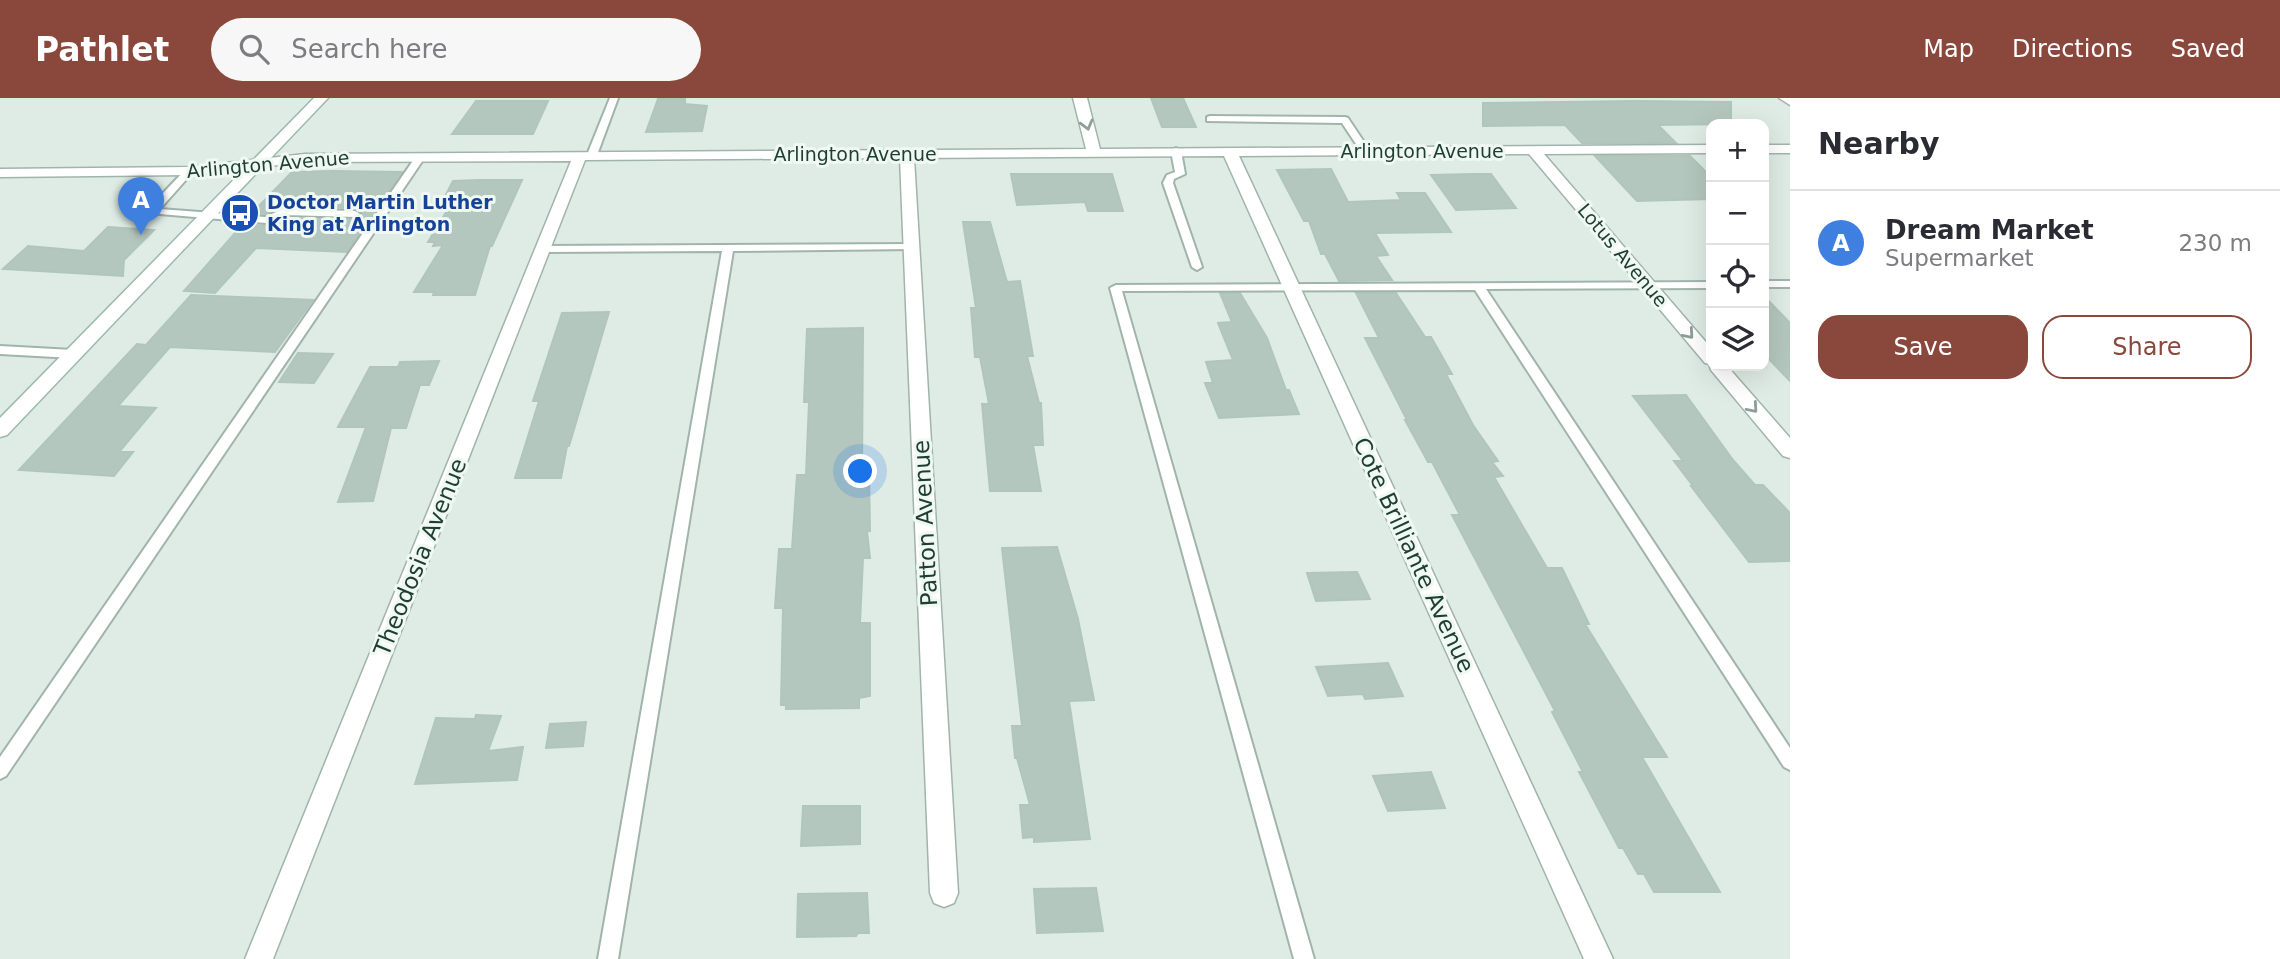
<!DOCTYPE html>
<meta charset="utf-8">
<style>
body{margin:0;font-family:"DejaVu Sans",sans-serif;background:#f7f7f7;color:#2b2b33}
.controls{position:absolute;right:21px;top:21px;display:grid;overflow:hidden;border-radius:14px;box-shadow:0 7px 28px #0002}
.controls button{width:63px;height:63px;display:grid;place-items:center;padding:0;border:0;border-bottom:2px solid #e1e1e2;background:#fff;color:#2b2b33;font:35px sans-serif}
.you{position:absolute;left:861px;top:374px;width:24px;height:24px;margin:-18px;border:5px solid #fff;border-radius:50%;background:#1a73e8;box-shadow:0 0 0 10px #1a73e833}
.badge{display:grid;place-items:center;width:46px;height:46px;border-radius:50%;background:#8a483d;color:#fff;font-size:23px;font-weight:700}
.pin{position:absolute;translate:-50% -58px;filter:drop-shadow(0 2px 4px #0008)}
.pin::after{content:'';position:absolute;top:37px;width:24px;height:21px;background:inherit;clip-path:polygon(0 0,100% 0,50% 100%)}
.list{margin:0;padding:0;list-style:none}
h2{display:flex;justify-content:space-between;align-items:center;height:91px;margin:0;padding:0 28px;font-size:30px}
h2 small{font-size:23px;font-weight:400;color:#7c7c81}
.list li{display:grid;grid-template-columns:46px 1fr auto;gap:21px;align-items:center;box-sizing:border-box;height:105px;padding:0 28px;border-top:2px solid #e1e1e2}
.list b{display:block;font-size:26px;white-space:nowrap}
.list p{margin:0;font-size:23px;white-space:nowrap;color:#7c7c81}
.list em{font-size:23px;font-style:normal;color:#7c7c81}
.actions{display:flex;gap:14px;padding:21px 28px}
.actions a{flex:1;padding:16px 0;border:2px solid #8a483d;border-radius:21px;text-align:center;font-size:24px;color:#8a483d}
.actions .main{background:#8a483d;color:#fff}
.icon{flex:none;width:38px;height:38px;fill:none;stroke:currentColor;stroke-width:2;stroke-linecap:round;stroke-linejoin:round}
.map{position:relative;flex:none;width:1790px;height:861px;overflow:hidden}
header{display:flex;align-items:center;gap:42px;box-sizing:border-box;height:98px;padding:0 35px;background:#8a483d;color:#fff}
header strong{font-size:33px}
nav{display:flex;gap:38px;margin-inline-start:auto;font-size:24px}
.search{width:490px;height:63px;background:#f7f7f7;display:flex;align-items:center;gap:18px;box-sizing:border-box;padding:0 24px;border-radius:38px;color:#7c7c81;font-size:26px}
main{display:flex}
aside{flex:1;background:#fff}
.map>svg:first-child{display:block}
.building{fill:#b4c7be;stroke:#b0c6bc;stroke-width:2}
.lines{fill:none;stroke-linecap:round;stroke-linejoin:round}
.service-casing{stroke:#a1b4ac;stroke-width:4}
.minor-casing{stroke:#a1b4ac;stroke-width:3}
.secondary-casing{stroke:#9cb9ad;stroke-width:3}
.service{fill:#fff;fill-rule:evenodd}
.minor{fill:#fff;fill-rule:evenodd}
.secondary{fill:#fff;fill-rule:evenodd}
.oneway{stroke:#8e9e99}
.labels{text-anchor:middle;stroke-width:6;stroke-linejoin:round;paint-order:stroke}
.far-street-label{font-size:19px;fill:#1e3d33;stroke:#eff8f3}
.far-transit-label{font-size:19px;font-weight:bold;fill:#164399;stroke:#eff8f3;text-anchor:start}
.street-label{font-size:23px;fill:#1e3d33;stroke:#eff8f3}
</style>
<header>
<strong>Pathlet</strong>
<div class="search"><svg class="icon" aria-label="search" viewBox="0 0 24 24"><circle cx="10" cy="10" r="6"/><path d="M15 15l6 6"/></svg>Search here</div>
<nav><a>Map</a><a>Directions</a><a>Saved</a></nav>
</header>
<main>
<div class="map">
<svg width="1790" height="861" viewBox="0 0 1790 861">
<rect width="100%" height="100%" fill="#dfece5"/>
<g class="building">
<polygon points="1151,0 1183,0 1196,29 1162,29"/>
<polygon points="658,1 685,1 685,6 707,8 702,33 646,34"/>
<polygon points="476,3 548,3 533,36 452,36"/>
<polygon points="1635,3 1731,4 1731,26 1658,27 1676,45 1582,45 1565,27 1483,28 1483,5"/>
<polygon points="1595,58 1690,58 1711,79 1711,101 1637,103"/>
<polygon points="1331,71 1348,104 1401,102 1397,95 1425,95 1451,134 1375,135 1388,157 1376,158 1392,182 1339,183 1325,156 1321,156 1309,123 1304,123 1277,72"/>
<polygon points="333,73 402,74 347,154 256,150 215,195 184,193 243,126 266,128 285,120 355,122 361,118 362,115 355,110 283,108 265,116 252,115 292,74"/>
<polygon points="1011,76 1112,76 1123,113 1088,113 1085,104 1017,107"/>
<polygon points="1475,76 1491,76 1516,110 1456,112 1431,77"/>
<polygon points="479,82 522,82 492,148 490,148 475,197 433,197 434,194 414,194 443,147 433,148 435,144 428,144 451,106 441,106 453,83"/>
<polygon points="963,124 990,124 1007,184 1020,183 1033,258 1027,258 1039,305 1041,305 1043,347 1033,347 1041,393 990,393 982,306 989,306 980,259 975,259 971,210 976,210"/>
<polygon points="108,129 154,132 124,162 123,178 3,171 28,148 84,153"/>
<polygon points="1220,195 1240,195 1267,240 1286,292 1289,292 1299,316 1219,320 1205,285 1213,285 1206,264 1233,262 1218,225 1232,224"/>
<polygon points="1356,195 1396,195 1425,239 1431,239 1452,276 1446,276 1473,327 1498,363 1492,364 1503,378 1494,379 1547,470 1562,470 1589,526 1585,526 1667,659 1642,659 1720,794 1654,794 1644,776 1638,776 1623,750 1619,750 1579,674 1583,674 1552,614 1555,613 1452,417 1460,417 1432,364 1428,364 1405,322 1407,322 1365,240 1379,240"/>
<polygon points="191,197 313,202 275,254 170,249 118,308 156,310 119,354 133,354 114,378 19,372 137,246 146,247"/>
<polygon points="1764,198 1790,225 1790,283 1764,256"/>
<polygon points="609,214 569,348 567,348 561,380 515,380 539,303 533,303 562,215"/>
<polygon points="863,230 862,376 869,375 870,433 867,433 870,460 863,460 860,525 870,525 870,598 859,600 859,610 786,611 786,607 781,607 783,510 775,510 779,451 792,451 797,377 806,377 809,304 804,304 807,231"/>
<polygon points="298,255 333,256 314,285 279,284"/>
<polygon points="439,263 429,287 420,287 406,330 391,330 373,403 338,404 366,329 338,329 370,269 398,269 400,264"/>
<polygon points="1686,297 1733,362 1755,387 1763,387 1790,415 1790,463 1749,464 1691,388 1693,388 1674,363 1683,363 1633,298"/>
<polygon points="1057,449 1078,521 1094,602 1069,603 1090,741 1034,744 1034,739 1023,740 1020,707 1030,707 1017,660 1015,660 1012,628 1022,628 1002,450"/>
<polygon points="1357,474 1370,501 1316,503 1307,475"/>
<polygon points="1388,565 1403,598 1365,601 1363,596 1328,598 1316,569"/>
<polygon points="476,617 501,618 488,653 523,649 517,682 415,686 436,620 475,621"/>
<polygon points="586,624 583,648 546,650 550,626"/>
<polygon points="1431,674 1445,710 1388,713 1373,678"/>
<polygon points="803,708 860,708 860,746 801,748"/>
<polygon points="1096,790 1103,833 1037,835 1034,791"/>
<polygon points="867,795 869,835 858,835 856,838 797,839 798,796"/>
</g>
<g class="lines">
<defs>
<g id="service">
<polygon points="610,0 618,0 597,57 589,59 587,57"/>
<polygon points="1210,18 1345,19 1348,20 1370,53 1362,55 1342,25 1207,23 1207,19"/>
<polygon points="1176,50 1181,53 1185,76 1174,81 1173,85 1202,169 1197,172 1192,169 1163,85 1167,77 1175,74 1171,53"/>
<polygon points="417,57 425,59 6,678 0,681 0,659"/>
<polygon points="189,70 192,71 192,75 160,111 265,119 283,111 355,113 360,116 355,119 285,117 266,125 148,115 148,111 186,71"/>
<polygon points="912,146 917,149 916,151 733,153 618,861 598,861 722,153 543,154 538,151 543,148"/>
<rect x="1764" y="183" width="26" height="6"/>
<polygon points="1711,184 1711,190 1486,191 1790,650 1790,672 1784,669 1475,192 1122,193 1314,861 1294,861 1110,190 1116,187"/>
<polygon points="0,248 73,252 79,256 73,260 0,256"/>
</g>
<g id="minor">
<polygon points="1073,0 1087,0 1100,51 1711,47 1711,55 1544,56 1711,250 1711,268 1727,268 1790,340 1790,360 1783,358 1711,272 1709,266 1705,265 1529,56 1239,58 1613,861 1584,861 1224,58 914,60 958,795 954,805 944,809 934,805 930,795 900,60 585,62 273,861 245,861 571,63 305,64 189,77 0,79 0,71 189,69 305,56 1086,51"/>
<polygon points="1779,0 1790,0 1790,7"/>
<rect x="1764" y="47" width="26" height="8"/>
</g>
<polygon id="secondary" points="314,0 328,0 7,337 0,339 0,320"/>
</defs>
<use href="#service" class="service-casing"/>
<use href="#minor" class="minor-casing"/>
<use href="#secondary" class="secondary-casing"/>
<use href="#service" class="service"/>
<use href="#minor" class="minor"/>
<use href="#secondary" class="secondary"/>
</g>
<defs><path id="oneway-chevron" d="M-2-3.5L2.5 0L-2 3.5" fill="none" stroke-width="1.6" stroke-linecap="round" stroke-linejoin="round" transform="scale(1.75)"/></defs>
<g class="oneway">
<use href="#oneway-chevron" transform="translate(1087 27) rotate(75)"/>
<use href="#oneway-chevron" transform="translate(1689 236) rotate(49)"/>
<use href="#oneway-chevron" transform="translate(1753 310) rotate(49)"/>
</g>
<defs>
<symbol id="bus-disc" viewBox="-11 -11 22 22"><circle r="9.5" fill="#1a4fb4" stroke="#eff8f3"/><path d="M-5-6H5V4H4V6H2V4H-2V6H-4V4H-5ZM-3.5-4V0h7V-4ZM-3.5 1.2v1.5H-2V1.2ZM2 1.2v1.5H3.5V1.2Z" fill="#fff"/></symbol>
</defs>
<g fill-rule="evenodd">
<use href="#bus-disc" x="218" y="93" width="44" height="44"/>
</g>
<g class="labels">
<g class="far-street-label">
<text x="1422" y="60">Arlington Avenue</text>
<text x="855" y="63">Arlington Avenue</text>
<text transform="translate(268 66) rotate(-5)" y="7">Arlington Avenue</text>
<text transform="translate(1623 157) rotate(50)" y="7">Lotus Avenue</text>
</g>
<g class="far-transit-label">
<text x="267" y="111">Doctor Martin Luther<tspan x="267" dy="22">King at Arlington</tspan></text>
</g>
<g class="street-label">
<text transform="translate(925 425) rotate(-93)" y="8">Patton Avenue</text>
<text transform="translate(1414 457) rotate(65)" y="8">Cote Brilliante Avenue</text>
<text transform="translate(420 459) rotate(-68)" y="8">Theodosia Avenue</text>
</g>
</g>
</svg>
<div class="controls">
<button>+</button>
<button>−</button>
<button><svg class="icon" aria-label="locate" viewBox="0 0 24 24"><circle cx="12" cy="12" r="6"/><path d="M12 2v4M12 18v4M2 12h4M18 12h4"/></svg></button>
<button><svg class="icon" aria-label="layers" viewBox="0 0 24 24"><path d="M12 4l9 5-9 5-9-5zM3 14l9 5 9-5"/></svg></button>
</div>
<div class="you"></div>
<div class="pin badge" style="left:141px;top:137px;background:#3f7fe0">A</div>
</div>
<aside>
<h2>Nearby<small></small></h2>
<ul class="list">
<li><span class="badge" style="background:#3f7fe0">A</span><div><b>Dream Market</b><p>Supermarket</p></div><em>230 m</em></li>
</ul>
<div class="actions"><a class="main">Save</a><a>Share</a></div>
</aside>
</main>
